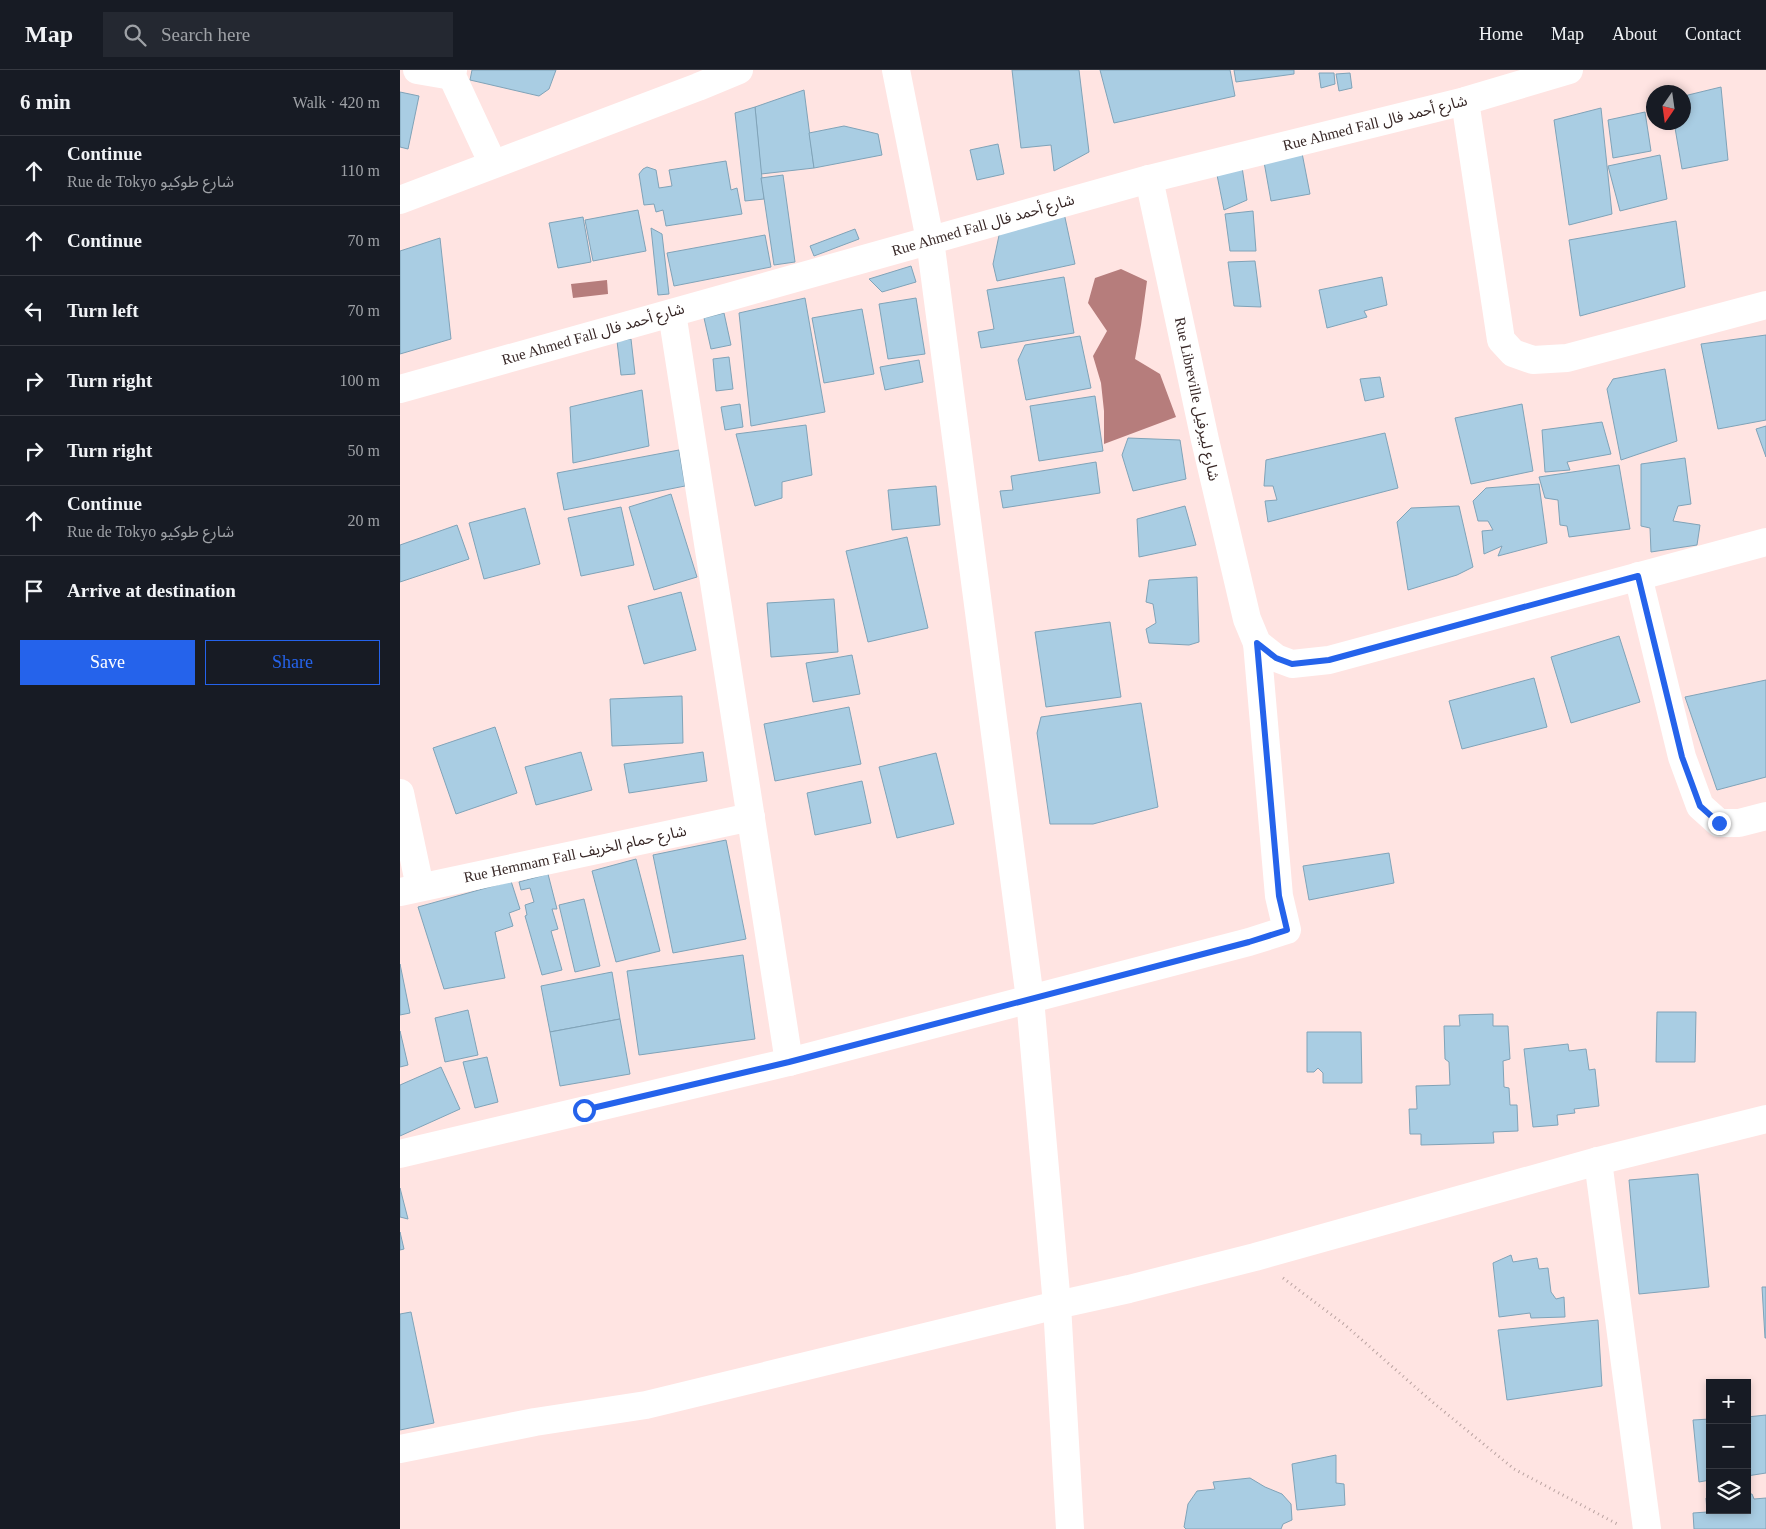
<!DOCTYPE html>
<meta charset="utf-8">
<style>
body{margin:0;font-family:"Times New Roman","Noto Sans Arabic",serif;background:#242831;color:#f1f3f6}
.controls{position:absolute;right:15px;bottom:15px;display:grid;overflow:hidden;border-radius:0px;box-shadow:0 2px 8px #0003}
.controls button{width:45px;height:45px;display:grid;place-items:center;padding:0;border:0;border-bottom:1px solid #363941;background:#171b24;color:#f1f3f6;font:25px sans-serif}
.compass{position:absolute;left:1246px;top:15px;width:45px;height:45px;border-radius:50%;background:#171b24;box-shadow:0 2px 8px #0003;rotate:193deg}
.stop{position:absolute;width:15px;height:15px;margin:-11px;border:4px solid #2563eb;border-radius:50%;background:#fff}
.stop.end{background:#2563eb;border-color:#fff;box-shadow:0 1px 5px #0008}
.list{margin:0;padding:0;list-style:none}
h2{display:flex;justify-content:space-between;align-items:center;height:65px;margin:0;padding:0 20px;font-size:21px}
h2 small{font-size:16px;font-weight:400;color:#9ea1a6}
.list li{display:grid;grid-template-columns:32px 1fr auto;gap:15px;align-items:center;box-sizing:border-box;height:70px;padding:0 20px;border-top:1px solid #363941}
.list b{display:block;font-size:19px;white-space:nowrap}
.list p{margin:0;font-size:16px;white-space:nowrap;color:#9ea1a6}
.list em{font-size:16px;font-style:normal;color:#9ea1a6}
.actions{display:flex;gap:10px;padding:15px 20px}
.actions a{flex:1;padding:11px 0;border:1px solid #2563eb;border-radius:0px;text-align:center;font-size:18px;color:#2563eb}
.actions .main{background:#2563eb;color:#fff}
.icon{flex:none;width:28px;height:28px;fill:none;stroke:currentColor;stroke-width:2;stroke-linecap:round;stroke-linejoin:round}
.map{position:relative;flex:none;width:1366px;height:1459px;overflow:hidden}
header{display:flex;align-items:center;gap:30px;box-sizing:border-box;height:70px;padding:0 25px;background:#171b24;border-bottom:1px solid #363941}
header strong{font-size:24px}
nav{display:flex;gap:28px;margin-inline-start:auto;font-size:18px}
.search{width:350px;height:45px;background:#242831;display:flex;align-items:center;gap:12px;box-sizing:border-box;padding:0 18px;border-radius:0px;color:#9ea1a6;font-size:19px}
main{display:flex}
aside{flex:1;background:#171b24}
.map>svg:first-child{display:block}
.water{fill:#b67d7c}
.building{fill:#a9cde3;stroke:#80a3b8}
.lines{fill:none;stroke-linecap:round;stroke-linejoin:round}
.path{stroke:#baa3a1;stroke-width:3;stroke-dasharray:1 4;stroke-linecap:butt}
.minor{stroke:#fff;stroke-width:28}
.route{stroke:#2563eb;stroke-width:6}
.labels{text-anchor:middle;stroke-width:4.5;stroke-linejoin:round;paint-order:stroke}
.street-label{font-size:15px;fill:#382827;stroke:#fff}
</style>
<header>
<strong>Map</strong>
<div class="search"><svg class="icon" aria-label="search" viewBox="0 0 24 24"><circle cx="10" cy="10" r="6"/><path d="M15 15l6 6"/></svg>Search here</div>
<nav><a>Home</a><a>Map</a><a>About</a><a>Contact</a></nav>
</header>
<main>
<aside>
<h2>6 min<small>Walk · 420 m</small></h2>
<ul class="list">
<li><svg class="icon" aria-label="ahead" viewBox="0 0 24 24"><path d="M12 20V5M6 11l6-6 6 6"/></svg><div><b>Continue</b><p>Rue de Tokyo شارع طوكيو</p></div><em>110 m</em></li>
<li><svg class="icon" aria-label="ahead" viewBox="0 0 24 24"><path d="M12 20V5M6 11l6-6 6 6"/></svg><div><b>Continue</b></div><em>70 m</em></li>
<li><svg class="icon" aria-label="left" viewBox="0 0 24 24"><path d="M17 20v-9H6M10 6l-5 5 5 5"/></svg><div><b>Turn left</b></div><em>70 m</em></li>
<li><svg class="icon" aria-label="right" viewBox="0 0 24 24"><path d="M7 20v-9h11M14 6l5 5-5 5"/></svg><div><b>Turn right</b></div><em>100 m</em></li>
<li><svg class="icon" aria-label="right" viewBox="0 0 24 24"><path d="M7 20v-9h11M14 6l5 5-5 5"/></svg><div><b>Turn right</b></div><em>50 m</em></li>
<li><svg class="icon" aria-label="ahead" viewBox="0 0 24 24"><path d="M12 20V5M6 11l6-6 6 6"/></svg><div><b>Continue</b><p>Rue de Tokyo شارع طوكيو</p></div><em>20 m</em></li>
<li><svg class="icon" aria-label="arrive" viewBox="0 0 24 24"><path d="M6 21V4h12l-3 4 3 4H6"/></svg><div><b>Arrive at destination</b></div></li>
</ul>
<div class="actions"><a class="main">Save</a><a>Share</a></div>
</aside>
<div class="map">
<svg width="1366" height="1459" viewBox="0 0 1366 1459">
<rect width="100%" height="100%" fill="#ffe4e2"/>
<g class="water">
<polygon points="721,199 747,211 741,255 735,289 760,304 776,347 704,374 704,341 701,313 693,286 707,261 688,233 695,208"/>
<polygon points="207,210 208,224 173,228 171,214"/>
</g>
<g class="building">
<polygon points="72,0 156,0 149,19 139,26 70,10"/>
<polygon points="612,0 679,0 689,82 654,101 651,75 621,78"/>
<polygon points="700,0 830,0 835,26 714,53"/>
<polygon points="834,0 894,0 894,4 836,12"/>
<polygon points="919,3 934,3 935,14 921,18"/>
<polygon points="950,3 952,18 939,21 936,4"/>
<polygon points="1321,17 1328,90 1282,99 1274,52 1284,52 1284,26"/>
<polygon points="404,20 414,98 361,104 355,37"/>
<polygon points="0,22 19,26 8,79 0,77"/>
<polygon points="355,37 364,129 345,131 335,43"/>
<polygon points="1201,38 1212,144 1169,155 1154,50"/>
<polygon points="1245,42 1251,81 1213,88 1208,50"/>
<polygon points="444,56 478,64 482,85 414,98 409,63"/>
<polygon points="598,74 604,104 577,110 570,80"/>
<polygon points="902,83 910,124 871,131 864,92"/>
<polygon points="1260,85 1267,129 1220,141 1208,96"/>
<polygon points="326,91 331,120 337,118 342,144 266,156 263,140 256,142 254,134 244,135 239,104 243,99 247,97 256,100 259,118 272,116 269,100"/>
<polygon points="842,97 847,130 824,140 816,100"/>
<polygon points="383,105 395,192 374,195 361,108"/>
<polygon points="238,140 246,181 193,191 185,150"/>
<polygon points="853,141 856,181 830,181 825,144"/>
<polygon points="664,143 675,194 597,211 593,194 601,156"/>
<polygon points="183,147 191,192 158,198 149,153"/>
<polygon points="1276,151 1285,217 1180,246 1169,170"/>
<polygon points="251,158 262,164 269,224 258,225"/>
<polygon points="455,159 459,169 414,186 410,176"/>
<polygon points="365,165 371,197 274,216 267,183"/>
<polygon points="40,168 51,269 0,284 0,181"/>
<polygon points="855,191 861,237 834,236 828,192"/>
<polygon points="511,196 516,212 482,222 469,209"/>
<polygon points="664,207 674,263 581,278 578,262 594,259 587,220"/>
<polygon points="982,207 987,235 964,241 967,247 927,258 919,220"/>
<polygon points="405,228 425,342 351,356 339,243"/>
<polygon points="516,228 525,284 488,289 479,234"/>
<polygon points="462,239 474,304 424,313 412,248"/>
<polygon points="324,243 331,275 311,279 304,248"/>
<polygon points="1366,265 1366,350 1318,359 1301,274"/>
<polygon points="680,266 691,318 626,330 618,290 625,275"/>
<polygon points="231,269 235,304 221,305 217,271"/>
<polygon points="329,287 333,319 316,321 313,289"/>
<polygon points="519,290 523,312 485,320 480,297"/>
<polygon points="1265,299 1277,371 1221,390 1207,319 1213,309"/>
<polygon points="980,307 984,327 965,331 960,309"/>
<polygon points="242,320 249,376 173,393 170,337"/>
<polygon points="695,326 703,381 639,391 630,336"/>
<polygon points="340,334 343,357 325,360 321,337"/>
<polygon points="1122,334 1133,401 1071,414 1055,348"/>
<polygon points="1202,352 1211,384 1167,392 1170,400 1145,402 1142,360"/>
<polygon points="406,355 412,405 382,412 382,428 355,436 336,364"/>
<polygon points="1366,356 1366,387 1356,359"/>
<polygon points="985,363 998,418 868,452 865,431 877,430 873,416 864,416 866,390"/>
<polygon points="728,368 780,370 786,409 733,421 722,385"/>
<polygon points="279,380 285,416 164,440 157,403"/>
<polygon points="1285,388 1291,434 1278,436 1273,451 1300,455 1297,475 1251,482 1250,458 1241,456 1241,394"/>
<polygon points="696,392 700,423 603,438 600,421 613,420 611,406"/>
<polygon points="1219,395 1230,459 1169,467 1167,456 1160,455 1158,430 1145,428 1139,407"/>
<polygon points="1139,414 1147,473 1098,486 1102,476 1084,484 1082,461 1093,460 1088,451 1078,451 1073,431 1086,418"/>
<polygon points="536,416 540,455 492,460 488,420"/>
<polygon points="271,424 297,507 254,520 229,437"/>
<polygon points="785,436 796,475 739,487 737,449"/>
<polygon points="1059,436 1073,497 1057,505 1008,520 997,452 1011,438"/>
<polygon points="221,437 234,495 181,506 168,448"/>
<polygon points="125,438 140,494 84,509 69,453"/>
<polygon points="57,455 69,489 0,512 0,475"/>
<polygon points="507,467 528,558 468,572 446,481"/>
<polygon points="797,507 799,572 789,575 749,573 746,559 756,553 753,534 746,532 749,510"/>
<polygon points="281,522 296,580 244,594 228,536"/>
<polygon points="434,529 438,582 371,587 367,533"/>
<polygon points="710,552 721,627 646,637 635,562"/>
<polygon points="1219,566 1240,632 1171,653 1151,587"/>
<polygon points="452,585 460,624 413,632 406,593"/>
<polygon points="1134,608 1147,657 1062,679 1049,631"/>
<polygon points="1366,610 1366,707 1317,720 1285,627"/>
<polygon points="282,626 283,673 212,676 210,629"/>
<polygon points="741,633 758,737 693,754 650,754 637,663 641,647"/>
<polygon points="449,637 461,694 375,711 364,654"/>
<polygon points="95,657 117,723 56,744 33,678"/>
<polygon points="181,682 192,720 136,735 125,697"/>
<polygon points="303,682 307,711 229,723 224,694"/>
<polygon points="536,683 554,754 497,768 479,697"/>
<polygon points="462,711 471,753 415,765 407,723"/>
<polygon points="326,770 346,869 273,883 253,785"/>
<polygon points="989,783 994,813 909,830 903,796"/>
<polygon points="236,789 260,881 216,892 192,801"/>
<polygon points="148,804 157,839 152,839 158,859 151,861 162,900 142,905 125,846 127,845 125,835 134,832 130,818 121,820 119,812"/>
<polygon points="111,811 120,839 109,843 113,856 95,862 105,908 44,919 18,837"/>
<polygon points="184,829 200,896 175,902 159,835"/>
<polygon points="343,885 355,969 239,985 227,901"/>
<polygon points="0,894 10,943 0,945"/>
<polygon points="212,902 220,949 150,962 141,916"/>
<polygon points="68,940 78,985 45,992 35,948"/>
<polygon points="1257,942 1296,942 1295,992 1256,992"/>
<polygon points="1093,944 1093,956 1108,956 1110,989 1103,991 1104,1017 1109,1018 1110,1035 1117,1035 1118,1061 1093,1062 1094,1073 1021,1075 1021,1064 1010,1064 1009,1039 1017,1039 1016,1016 1050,1015 1049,992 1045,989 1044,956 1060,956 1059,945"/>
<polygon points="220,949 230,1004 160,1016 150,962"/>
<polygon points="0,961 8,995 0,997"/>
<polygon points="907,962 961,962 962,1013 923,1013 923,1003 918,998 914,1002 907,1002"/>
<polygon points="1168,974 1169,981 1186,979 1189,1000 1195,999 1199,1036 1174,1039 1175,1043 1157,1045 1158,1055 1133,1057 1124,979"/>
<polygon points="87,987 98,1032 75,1038 63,992"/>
<polygon points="41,997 60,1039 0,1066 0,1015"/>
<polygon points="1298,1104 1309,1217 1239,1224 1229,1110"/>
<polygon points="0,1118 8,1149 0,1147"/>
<polygon points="0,1162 4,1179 0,1180"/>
<polygon points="1111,1185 1113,1192 1137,1188 1139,1199 1148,1198 1151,1222 1156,1229 1164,1227 1165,1247 1131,1248 1130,1243 1099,1247 1093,1193"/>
<polygon points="1362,1217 1366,1217 1366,1268 1365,1268"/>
<polygon points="11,1242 34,1353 0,1360 0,1244"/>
<polygon points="1198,1250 1202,1316 1107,1330 1098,1260"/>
<polygon points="1366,1345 1366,1403 1347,1406 1347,1347"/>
<polygon points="1310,1349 1310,1410 1299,1412 1293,1350"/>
<polygon points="936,1385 936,1413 944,1414 945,1435 897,1440 892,1394"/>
<polygon points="850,1408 865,1417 882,1424 891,1434 892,1450 883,1454 881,1459 786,1459 784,1457 788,1434 797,1421 815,1419 813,1412"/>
<polygon points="1347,1424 1352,1424 1354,1429 1366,1428 1366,1459 1294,1459 1293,1443 1307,1442 1306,1428 1310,1427 1310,1440 1347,1440"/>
</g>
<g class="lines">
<polyline class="path" points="883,1208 945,1255 1030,1330 1114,1399 1219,1455"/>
<g class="minor">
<polyline points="17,0 52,6"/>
<polyline points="53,0 52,6 93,94"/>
<polyline points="496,0 530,170 630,929 657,1235 670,1459"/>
<polyline points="1065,31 1101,270 1113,283 1133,290 1167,288 1366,235"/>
<polyline points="749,109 805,370 847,549 857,573 876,588 892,594 929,590 1366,472"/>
<polyline points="0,130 298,17 339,0"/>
<polyline points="272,243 389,992"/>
<polyline points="0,319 749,109 1065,31 1169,0"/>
<polyline points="1238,506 1282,687 1300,736 1319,753 1339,753 1366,746"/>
<polyline points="0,723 20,817"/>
<polyline points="0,822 351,747"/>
<polyline points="0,1084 389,992 849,872 887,860 879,826 857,573"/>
<polyline points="1198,1091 1247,1459"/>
<polyline points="0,1379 135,1352 246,1335 657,1235 729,1219 855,1187 1198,1091 1366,1049"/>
</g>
</g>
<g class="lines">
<polyline class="route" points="184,1040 389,992 849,872 887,860 879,826 857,573 876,588 892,594 929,590 1238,506 1282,687 1300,736 1319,753"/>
</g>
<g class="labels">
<g class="street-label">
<text transform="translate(975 53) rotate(-14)" y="5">Rue Ahmed Fall شارع أحمد فال</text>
<text transform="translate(583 155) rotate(-16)" y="5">Rue Ahmed Fall شارع أحمد فال</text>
<text transform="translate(193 264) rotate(-16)" y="5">Rue Ahmed Fall شارع أحمد فال</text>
<text transform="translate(797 329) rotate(78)" y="5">Rue Libreville شارع ليبرفيل</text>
<text transform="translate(175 784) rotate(-12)" y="5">Rue Hemmam Fall شارع حمام الخريف</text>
</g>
</g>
</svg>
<div class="controls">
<button>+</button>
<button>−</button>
<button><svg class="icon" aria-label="layers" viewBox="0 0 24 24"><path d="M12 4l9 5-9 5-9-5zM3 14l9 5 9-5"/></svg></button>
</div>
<svg class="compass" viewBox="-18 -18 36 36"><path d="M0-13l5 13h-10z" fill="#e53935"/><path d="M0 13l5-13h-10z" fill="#9ea1a6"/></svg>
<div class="stop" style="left:184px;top:1040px"></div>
<div class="stop end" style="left:1319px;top:753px"></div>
</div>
</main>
